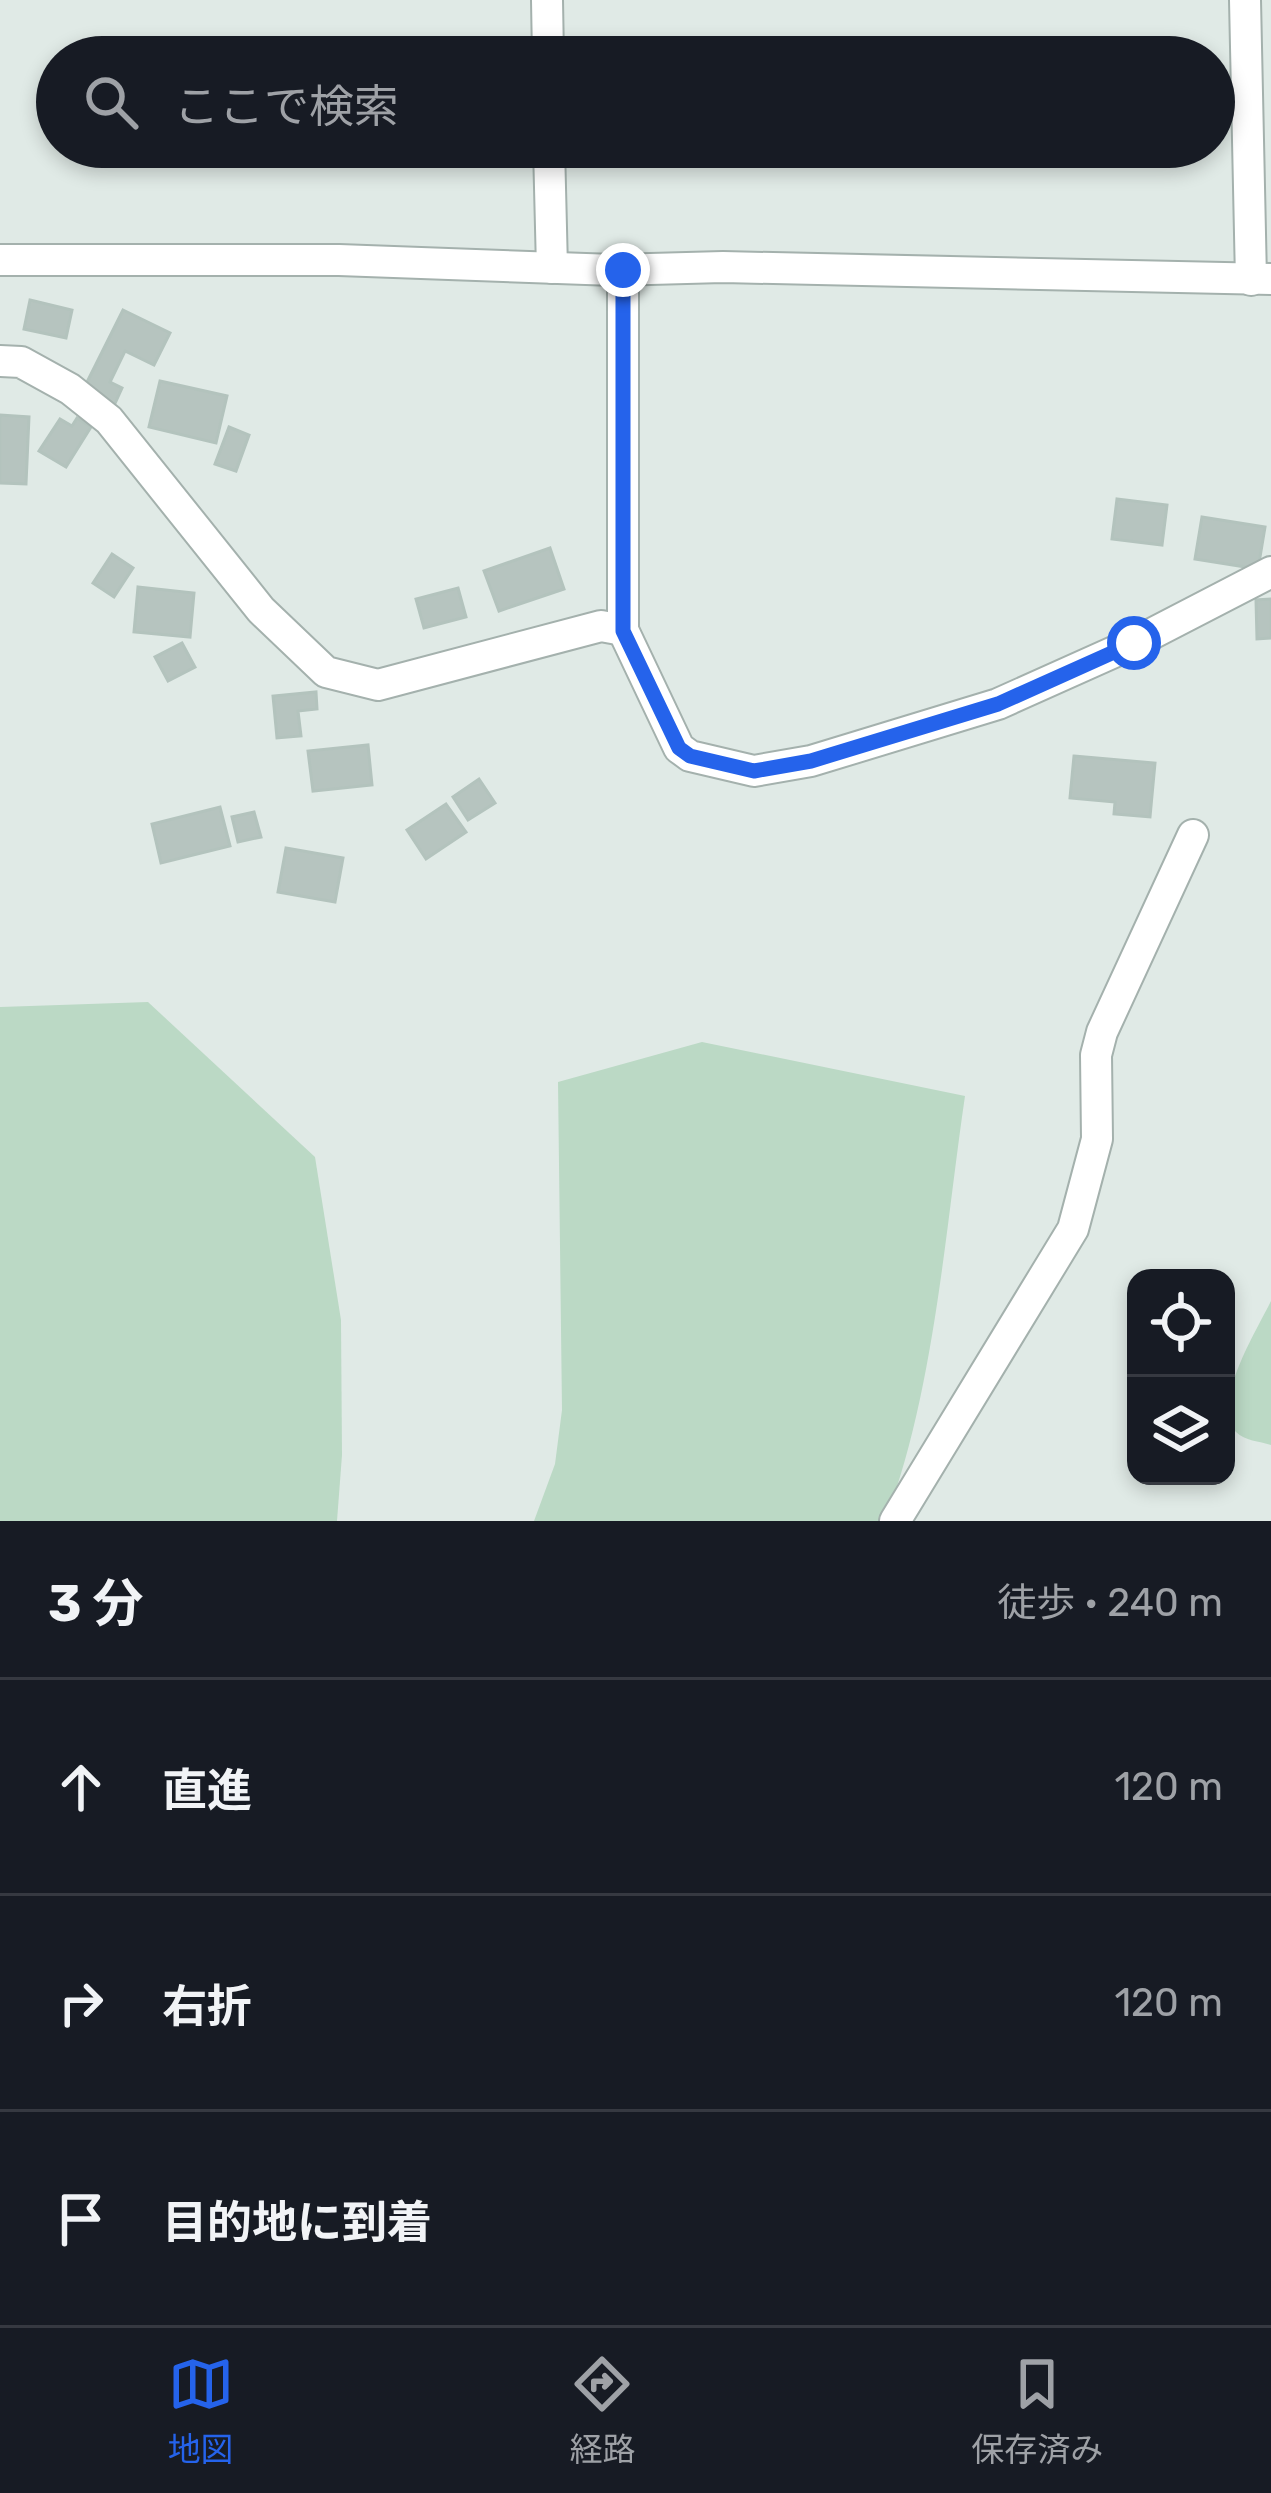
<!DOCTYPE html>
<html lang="ja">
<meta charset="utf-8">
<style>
body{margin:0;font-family:Rubik,"Noto Sans JP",sans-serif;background:#242831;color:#f1f3f6}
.controls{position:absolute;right:36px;bottom:36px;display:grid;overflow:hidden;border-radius:24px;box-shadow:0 6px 18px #0003}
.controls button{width:108px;height:108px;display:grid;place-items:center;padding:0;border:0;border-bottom:3px solid #363941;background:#171b24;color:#f1f3f6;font:60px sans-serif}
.stop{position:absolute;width:36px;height:36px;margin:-27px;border:9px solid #2563eb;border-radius:50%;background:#fff}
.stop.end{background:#2563eb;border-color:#fff;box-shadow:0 3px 12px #0008}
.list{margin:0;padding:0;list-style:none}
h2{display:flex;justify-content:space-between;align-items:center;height:156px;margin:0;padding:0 48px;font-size:51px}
h2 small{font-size:39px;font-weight:400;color:#9ea1a6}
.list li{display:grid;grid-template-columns:78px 1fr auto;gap:36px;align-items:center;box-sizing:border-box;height:216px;padding:0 48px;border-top:3px solid #363941}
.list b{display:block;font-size:45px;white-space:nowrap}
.list em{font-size:39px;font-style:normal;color:#9ea1a6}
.icon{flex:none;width:66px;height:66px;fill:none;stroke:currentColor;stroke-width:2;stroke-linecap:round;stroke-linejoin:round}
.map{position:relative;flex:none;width:1271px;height:1521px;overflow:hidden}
.search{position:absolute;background:#171b24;box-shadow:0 6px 18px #0003;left:36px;right:36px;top:36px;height:132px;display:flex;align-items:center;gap:30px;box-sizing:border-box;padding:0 42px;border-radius:66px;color:#9ea1a6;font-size:45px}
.sheet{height:804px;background:#171b24}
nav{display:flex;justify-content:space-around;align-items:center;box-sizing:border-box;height:168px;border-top:3px solid #363941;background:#171b24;font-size:33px;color:#9ea1a6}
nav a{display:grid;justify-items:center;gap:6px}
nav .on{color:#2563eb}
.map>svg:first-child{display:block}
.green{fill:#bbd9c5}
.building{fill:#b6c4bf;stroke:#b3c3bd;stroke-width:3}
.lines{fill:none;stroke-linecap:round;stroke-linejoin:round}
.minor-casing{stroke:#a4b1ad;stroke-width:34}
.minor{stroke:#fff;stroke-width:30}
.route{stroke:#2563eb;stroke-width:15}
</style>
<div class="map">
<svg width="1271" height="1521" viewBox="0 0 1271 1521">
<rect width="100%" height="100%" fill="#e0eae6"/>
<g class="green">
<polygon points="148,1002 315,1157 341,1320 342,1455 337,1521 0,1521 0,1007"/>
<path d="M702,1042L965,1096C945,1232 934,1393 885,1521H534L555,1464L562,1410L558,1082Z"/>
<path d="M1271,1301V1445C1259,1441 1245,1441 1236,1432C1210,1405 1257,1330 1271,1301Z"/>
</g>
<g class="building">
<polygon points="30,300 72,310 66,338 24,329"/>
<polygon points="123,310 170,333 154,365 125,351 110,382 122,388 112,410 81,394"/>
<polygon points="160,381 227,396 216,443 149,427"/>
<polygon points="0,415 29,417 26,484 0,483"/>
<polygon points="77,418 91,427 66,467 39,451 60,419 72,426"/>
<polygon points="229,427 249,435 236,471 215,464"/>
<polygon points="1117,499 1167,505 1162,545 1112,539"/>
<polygon points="1202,517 1265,527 1258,569 1195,559"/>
<polygon points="550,548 564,589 499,611 484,571"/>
<polygon points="112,554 133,568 114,597 93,583"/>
<polygon points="138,587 194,593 190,637 134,632"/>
<polygon points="458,588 466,617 424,628 416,599"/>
<polygon points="1271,599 1271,638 1257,639 1256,600"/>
<polygon points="182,643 195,667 168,681 155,657"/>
<polygon points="316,692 317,709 298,711 301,736 277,738 273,696"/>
<polygon points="368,745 372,785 313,791 308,751"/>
<polygon points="1074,756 1155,763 1150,817 1114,814 1115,802 1070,798"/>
<polygon points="479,779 495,803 468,820 453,797"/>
<polygon points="446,804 466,832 426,859 407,830"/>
<polygon points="220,807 230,846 161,863 152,824"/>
<polygon points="254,812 261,837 238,842 232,817"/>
<polygon points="286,848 343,858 335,902 278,892"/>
</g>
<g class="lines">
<defs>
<g id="minor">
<polyline points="547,0 548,57"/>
<polyline points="1245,0 1251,280"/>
<polyline points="549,147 552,268"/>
<polyline points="0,260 339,260 614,270 723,267 1271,279"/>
<polyline points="623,270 623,630 679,748 690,756 754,771 811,761 998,704 1134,643 1271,572"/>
<polyline points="0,361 21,362 70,389 109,420 261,610 326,672 378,685 601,626 623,630"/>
<polyline points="895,1521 1073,1229 1097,1139 1096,1055 1102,1032 1193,835"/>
</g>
</defs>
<use href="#minor" class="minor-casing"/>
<use href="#minor" class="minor"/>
</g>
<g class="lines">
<polyline class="route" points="623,270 623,631 679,748 690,756 754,771 811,761 998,704 1134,643"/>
</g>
</svg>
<div class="controls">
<button><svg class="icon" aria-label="locate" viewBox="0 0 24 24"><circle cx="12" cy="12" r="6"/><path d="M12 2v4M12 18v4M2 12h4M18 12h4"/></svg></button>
<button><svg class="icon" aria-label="layers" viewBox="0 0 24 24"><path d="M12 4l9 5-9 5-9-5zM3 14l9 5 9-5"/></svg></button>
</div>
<div class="stop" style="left:1134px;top:643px"></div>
<div class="stop end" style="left:623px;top:270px"></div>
<div class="search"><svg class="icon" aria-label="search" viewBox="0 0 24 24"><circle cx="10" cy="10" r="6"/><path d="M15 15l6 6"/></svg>ここで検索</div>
</div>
<section class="sheet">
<h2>3 分<small>徒歩 · 240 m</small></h2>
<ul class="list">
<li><svg class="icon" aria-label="ahead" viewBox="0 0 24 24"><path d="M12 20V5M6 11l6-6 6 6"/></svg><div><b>直進</b></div><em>120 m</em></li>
<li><svg class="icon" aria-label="right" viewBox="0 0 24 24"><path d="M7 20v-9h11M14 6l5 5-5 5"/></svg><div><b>右折</b></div><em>120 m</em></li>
<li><svg class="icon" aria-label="arrive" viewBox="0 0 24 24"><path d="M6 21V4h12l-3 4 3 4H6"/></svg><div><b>目的地に到着</b></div></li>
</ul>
</section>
<nav>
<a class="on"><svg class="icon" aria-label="map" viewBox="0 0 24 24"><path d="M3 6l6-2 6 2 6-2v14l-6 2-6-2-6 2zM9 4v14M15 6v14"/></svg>地図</a>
<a><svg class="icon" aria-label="directions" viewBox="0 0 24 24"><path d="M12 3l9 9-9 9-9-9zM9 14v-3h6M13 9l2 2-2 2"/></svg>経路</a>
<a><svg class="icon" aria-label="saved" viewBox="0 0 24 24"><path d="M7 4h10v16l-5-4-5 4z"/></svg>保存済み</a>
</nav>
